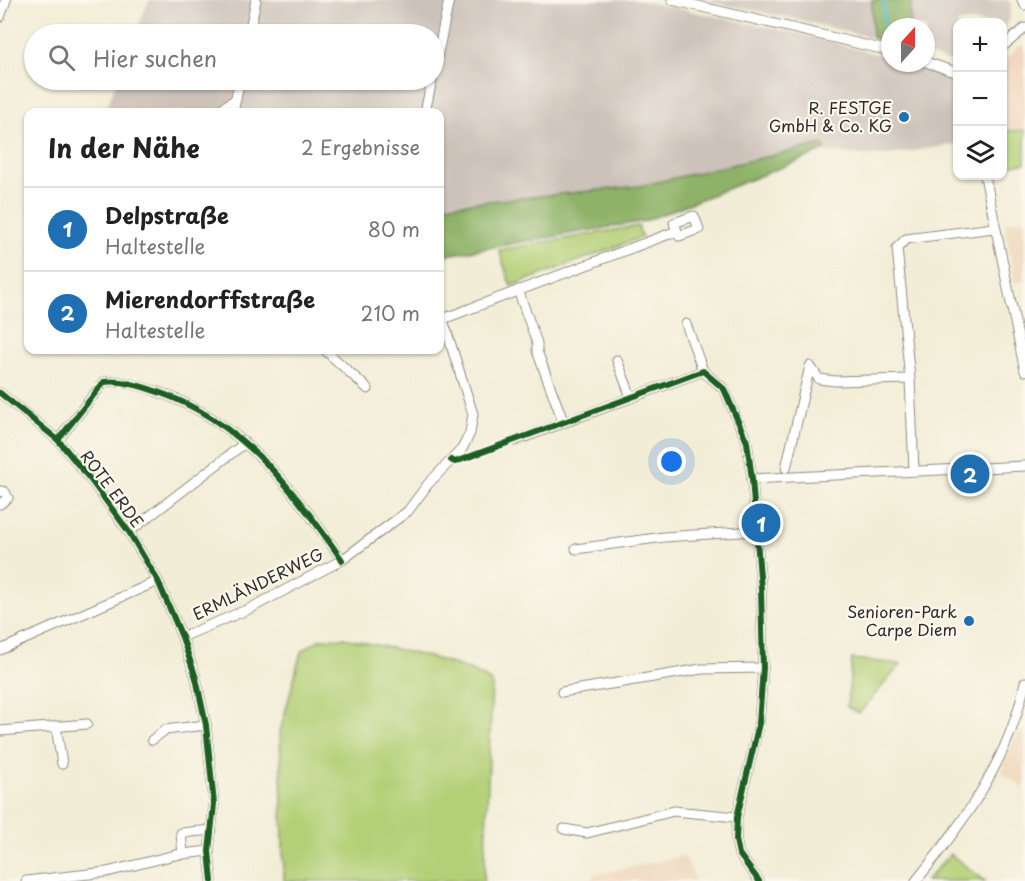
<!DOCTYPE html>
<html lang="de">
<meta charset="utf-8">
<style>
body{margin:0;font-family:"Playpen Sans",sans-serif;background:#f2f2f2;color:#222}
.controls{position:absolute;right:18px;top:18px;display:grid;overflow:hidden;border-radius:12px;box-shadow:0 2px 4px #0004}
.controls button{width:54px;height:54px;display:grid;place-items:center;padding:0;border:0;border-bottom:2px solid #e0e0e0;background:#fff;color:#222;font:30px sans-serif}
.compass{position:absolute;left:881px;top:18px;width:54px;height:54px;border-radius:50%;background:#fff;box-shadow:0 2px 4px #0004;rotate:21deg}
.you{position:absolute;left:672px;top:462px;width:21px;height:21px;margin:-15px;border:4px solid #fff;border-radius:50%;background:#1a73e8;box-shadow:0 0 0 9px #1a73e833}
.badge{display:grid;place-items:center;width:39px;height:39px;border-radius:50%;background:#1f6fb2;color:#fff;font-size:20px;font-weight:700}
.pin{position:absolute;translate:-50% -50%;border:3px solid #fff;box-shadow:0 2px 6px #0006}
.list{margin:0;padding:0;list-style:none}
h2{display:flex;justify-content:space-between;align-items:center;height:78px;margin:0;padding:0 24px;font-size:26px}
h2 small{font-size:20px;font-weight:400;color:#767676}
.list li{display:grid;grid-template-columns:39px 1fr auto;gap:18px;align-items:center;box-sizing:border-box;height:84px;padding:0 24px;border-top:2px solid #e0e0e0}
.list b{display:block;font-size:22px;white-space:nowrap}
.list p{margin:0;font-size:20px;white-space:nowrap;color:#767676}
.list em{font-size:20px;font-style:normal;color:#767676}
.icon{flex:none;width:33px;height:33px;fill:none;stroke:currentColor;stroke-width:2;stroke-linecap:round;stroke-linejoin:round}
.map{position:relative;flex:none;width:1025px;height:881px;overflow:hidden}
.search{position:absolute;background:#fff;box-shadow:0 2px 4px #0004;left:24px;top:24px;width:420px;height:66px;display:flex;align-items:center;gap:15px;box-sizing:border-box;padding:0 21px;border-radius:33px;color:#767676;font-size:22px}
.panel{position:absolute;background:#fff;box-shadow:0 2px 4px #0004;left:24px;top:108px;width:420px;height:246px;border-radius:12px}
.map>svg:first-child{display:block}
.built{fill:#efd6bb}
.industrial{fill:#cdc2b9}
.green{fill:#b3d077;stroke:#6f7e51;stroke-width:1.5}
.forest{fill:#8eb268;stroke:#5c6e4a;stroke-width:1.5}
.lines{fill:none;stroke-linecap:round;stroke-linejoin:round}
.stream{stroke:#4eb9ca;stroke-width:3}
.minor-casing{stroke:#8e8c80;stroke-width:11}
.minor{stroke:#fff;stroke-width:9}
.cycleway-casing{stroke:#fbf7ec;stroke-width:10}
.cycleway{stroke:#1b5e20;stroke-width:6}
.poi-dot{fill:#1f6fb2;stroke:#fbf7ec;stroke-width:2}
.labels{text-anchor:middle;stroke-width:4.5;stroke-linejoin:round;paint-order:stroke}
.poi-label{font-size:16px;fill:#2b2b2b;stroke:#fbf7ec;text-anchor:end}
.street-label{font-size:16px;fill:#2b2b2b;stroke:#fbf7ec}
</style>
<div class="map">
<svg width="1025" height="881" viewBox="0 0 1025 881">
<rect width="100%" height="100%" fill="#fbf7ec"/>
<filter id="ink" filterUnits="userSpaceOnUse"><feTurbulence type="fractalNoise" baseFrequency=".0167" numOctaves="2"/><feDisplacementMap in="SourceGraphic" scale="12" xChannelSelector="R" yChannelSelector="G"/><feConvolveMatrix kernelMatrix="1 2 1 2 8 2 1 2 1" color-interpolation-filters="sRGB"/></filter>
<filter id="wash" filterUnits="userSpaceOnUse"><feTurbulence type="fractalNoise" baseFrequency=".008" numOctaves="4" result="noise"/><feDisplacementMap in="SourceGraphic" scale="24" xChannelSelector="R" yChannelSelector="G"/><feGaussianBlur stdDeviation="1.35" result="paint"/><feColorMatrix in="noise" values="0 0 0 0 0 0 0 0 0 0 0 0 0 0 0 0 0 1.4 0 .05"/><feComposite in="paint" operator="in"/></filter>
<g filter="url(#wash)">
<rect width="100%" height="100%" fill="#f2edd6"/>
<g class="built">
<polygon points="1025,45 1025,130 1003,132 1002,64 1018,47"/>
<polygon points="1025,219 1025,279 1015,283 1005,222"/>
<polygon points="1018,730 1025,736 1025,789 1001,772"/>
<polygon points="685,856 696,881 585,881 594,879 592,875"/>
</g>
<g class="industrial">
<polygon points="149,0 637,0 801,34 890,58 890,63 906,63 958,80 957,144 882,156 828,153 822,144 640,186 440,206 440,112 105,112 117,80 434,80 434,34 135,34"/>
<polygon points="703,0 872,0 872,38 804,21"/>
<polygon points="911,0 1008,0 1011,6 1009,20 1003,28 1002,22 958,22 957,64 926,54 926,27 910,27"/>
</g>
<g class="green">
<polygon points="1025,130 1025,163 1003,166 1003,132"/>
<polygon points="638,226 642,237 511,286 499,250"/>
<path d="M344,638C380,646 467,661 492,683L484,881H284L280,732L301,652L320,639Z"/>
<polygon points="852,659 901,664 859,713 847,707"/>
<polygon points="950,854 985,881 926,881"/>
</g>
<g class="forest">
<polygon points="872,0 911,0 910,27 890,27 890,43 872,38"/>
<polygon points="822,144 826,150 645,221 440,256 440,206 640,186"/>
</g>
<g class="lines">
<polyline class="stream" points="884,0 884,30"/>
</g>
</g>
<g filter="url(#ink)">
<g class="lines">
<defs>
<g id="minor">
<polyline points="672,0 890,51"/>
<polyline points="1022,0 1025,5"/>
<polyline points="0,17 6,0"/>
<polyline points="249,34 256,0"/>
<polyline points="1002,47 1025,28"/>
<polyline points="926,62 958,73"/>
<polyline points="434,72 449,0"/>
<polyline points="216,112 236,99"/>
<polyline points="233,112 240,80"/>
<polyline points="425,112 432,80"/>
<polyline points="985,176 1025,371"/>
<polygon points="694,216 699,229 679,236 674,223"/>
<polyline points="518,290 537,343 537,351 563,421"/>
<polyline points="440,320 677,231"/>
<polyline points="686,324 703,371"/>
<polyline points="326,351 368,389"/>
<polyline points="617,360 631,397"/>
<polyline points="0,393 58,440 90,479 129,532 158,581 182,637 196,678 206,725 214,804 209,851 212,881"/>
<path d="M58,440L104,382C122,380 141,386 158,392C242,421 294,490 342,560"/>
<polyline points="514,441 703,371 724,389 747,442 752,479 761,589 763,668 759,723 737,817 736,840 739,854 759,881"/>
<polyline points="786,468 810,366 819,379 835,381 910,379"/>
<polyline points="914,471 910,379 897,248 906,239 994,228"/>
<polyline points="752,479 1025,466"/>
<polyline points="0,491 5,492 8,498 0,504"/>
<polyline points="129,532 245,443"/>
<polyline points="576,549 664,537 756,531"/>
<polyline points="182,637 251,608 342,560 408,511 428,484 462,449 470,433 473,414 443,320"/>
<polyline points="0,650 158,581"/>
<polyline points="562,692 702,669 763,668"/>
<polyline points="56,726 62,764"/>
<polyline points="0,731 87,724"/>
<polyline points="152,740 165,730 206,725"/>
<polyline points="564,829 587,833 674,811 737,817"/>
<polyline points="183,854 181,833 212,830"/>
<polyline points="26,881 107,872 175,855 209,851"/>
<path d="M916,881C964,822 1010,759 1025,682"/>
</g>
</defs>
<use href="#minor" class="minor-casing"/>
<use href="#minor" class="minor"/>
<defs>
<g id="cycleway">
<polyline points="0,393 58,440 90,479 129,532 158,581 182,637 196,678 206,725 214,804 209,851 212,881"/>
<path d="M58,440L104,382C122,380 141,386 158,392C242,421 294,490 342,560"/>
<polyline points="451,460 455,462 703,371 724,389 747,442 752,479 761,589 763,668 759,723 737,817 736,840 739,854 759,881"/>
</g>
</defs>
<use href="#cycleway" class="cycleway-casing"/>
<use href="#cycleway" class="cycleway"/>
</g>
</g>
<g class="poi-dot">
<circle cx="904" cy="117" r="6"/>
<circle cx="969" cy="621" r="6"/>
</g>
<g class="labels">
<g class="poi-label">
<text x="892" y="114">R. FESTGE<tspan x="892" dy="18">GmbH &amp; Co. KG</tspan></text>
<text x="957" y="618">Senioren-Park<tspan x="957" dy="18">Carpe Diem</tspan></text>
</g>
<g class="street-label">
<text transform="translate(112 489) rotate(53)" y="6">ROTE ERDE</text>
<text transform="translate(258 584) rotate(-26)" y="6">ERMLÄNDERWEG</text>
</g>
</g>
</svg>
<div class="controls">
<button>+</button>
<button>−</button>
<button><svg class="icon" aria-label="layers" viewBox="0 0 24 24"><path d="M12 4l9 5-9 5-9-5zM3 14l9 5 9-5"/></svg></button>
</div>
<svg class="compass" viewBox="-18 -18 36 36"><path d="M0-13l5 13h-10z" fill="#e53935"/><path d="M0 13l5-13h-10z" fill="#767676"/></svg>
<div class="you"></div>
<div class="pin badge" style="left:761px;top:523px">1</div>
<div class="pin badge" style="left:970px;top:474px">2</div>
<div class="search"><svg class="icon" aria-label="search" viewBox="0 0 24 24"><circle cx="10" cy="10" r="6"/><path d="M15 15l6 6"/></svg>Hier suchen</div>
<section class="panel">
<h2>In der Nähe<small>2 Ergebnisse</small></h2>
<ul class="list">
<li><span class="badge">1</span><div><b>Delpstraße</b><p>Haltestelle</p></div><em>80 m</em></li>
<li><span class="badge">2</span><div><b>Mierendorffstraße</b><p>Haltestelle</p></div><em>210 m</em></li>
</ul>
</section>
</div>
